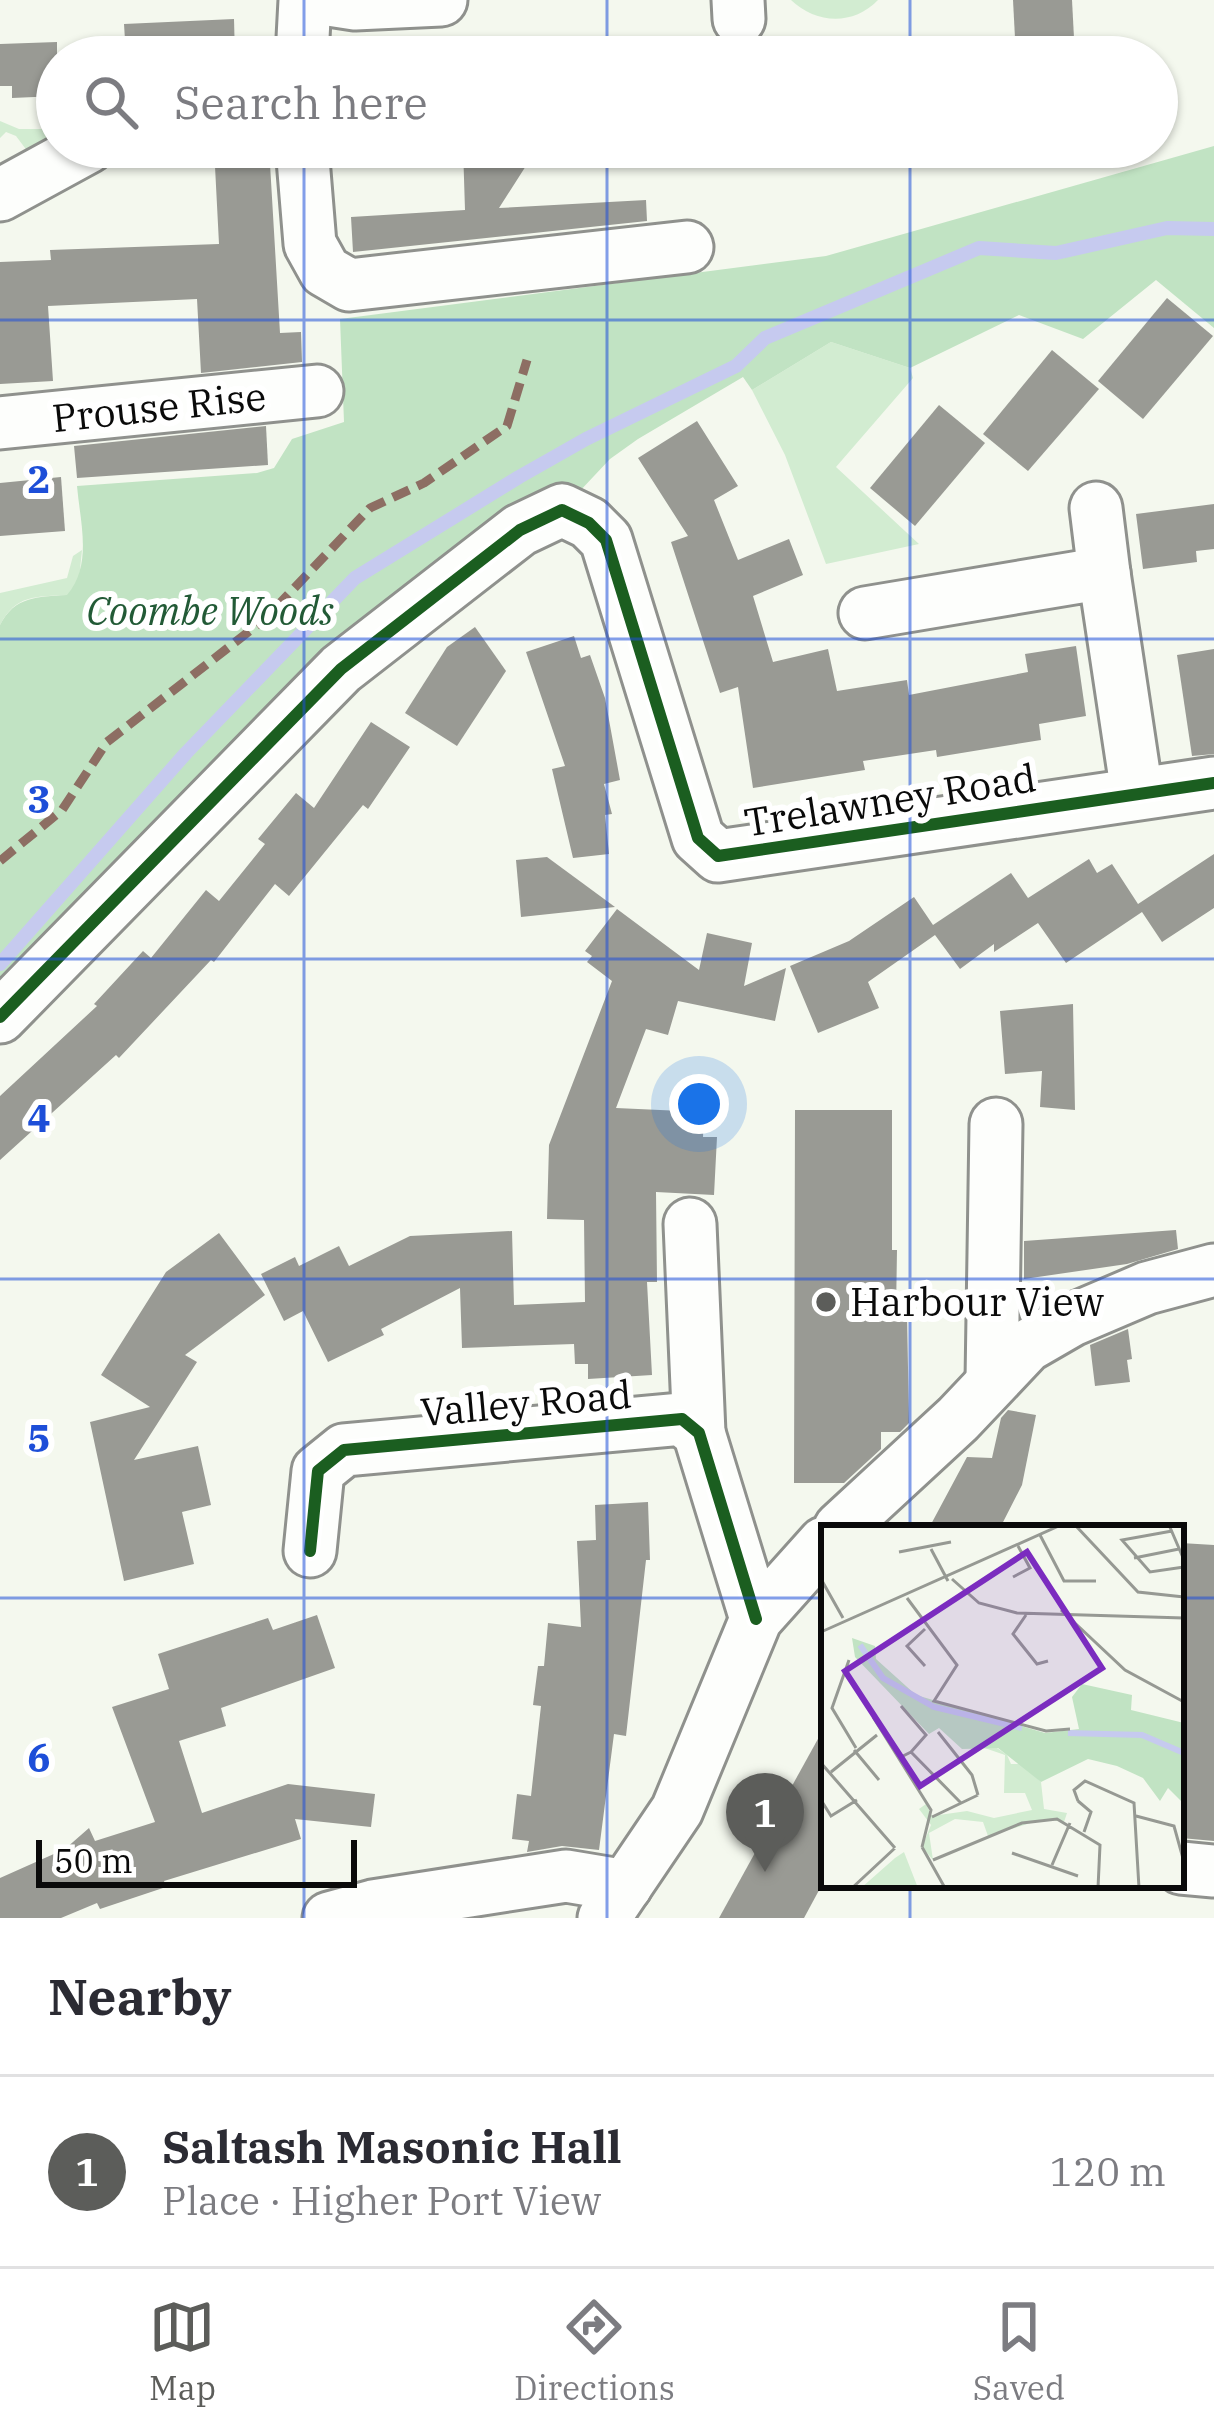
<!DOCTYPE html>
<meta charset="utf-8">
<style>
body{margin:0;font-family:"IBM Plex Serif",serif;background:#f2f2f3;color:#2b2b33}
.scale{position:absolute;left:36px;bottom:30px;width:321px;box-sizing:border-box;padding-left:12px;border:6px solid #0a0a0a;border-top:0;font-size:33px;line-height:42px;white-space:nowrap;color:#0a0a0a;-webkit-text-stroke:9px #fff;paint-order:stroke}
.you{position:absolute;left:699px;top:1104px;width:42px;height:42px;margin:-30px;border:9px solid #fff;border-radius:50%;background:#1a73e8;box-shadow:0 0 0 18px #1a73e833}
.badge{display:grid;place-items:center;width:78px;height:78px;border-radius:50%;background:#5c5d5a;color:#fff;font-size:39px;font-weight:700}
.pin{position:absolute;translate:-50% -99px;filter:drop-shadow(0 3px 6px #0008)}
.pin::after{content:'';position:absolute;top:63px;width:42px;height:36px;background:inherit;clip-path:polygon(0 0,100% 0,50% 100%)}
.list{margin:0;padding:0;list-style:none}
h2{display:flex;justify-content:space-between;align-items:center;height:156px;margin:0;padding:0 48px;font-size:51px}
h2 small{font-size:39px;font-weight:400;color:#7c7c81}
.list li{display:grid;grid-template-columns:78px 1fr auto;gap:36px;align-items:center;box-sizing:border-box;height:192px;padding:0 48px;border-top:3px solid #e1e1e2}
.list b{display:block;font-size:45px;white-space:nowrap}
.list p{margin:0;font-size:39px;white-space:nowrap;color:#7c7c81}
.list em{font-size:39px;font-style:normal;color:#7c7c81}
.icon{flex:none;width:66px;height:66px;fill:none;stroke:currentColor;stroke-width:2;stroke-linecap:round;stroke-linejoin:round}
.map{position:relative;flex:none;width:1214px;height:1918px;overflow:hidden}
.search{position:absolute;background:#fff;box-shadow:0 3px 9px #0004;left:36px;right:36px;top:36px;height:132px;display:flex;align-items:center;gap:30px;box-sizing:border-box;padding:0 42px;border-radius:66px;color:#7c7c81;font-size:45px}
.sheet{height:348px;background:#fff}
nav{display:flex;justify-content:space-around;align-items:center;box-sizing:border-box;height:168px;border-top:3px solid #e1e1e2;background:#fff;font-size:33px;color:#7c7c81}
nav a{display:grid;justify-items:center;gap:6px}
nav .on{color:#5c5d5a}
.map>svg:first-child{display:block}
.green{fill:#d2ecd1}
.forest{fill:#c1e3c3}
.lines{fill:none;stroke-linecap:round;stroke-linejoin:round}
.stream{stroke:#c6caef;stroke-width:14}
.building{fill:#999a94}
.minor-casing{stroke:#8f918d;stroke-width:57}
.minor{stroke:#fdfefc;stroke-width:51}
.quiet{stroke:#8d6e63;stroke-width:9;stroke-dasharray:18 9;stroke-linecap:butt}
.cycleway-casing{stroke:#fff;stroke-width:20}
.cycleway{stroke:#1b5e20;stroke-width:12}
.grid{fill:none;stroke:#1d4ed8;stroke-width:3;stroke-opacity:0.55}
.poi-dot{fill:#5c5d5a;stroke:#fff;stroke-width:4.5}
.labels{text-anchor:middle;stroke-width:12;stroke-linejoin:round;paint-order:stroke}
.street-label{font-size:39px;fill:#0a0a0a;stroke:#fff}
.park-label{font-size:39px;font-style:italic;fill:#225a36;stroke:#fff}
.poi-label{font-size:39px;fill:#0a0a0a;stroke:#fff;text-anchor:start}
.inset-river{fill:none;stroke:#c6caef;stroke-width:6}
.inset-road{fill:none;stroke:#969993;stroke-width:3}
.view{fill:#7b2cbf;fill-opacity:0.15;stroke:#7b2cbf;stroke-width:6}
.inset-edge{fill:none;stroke:#0a0a0a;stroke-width:6}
.grid-label{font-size:39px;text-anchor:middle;font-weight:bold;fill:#1d4ed8;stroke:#fff;stroke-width:12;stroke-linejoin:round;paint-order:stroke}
</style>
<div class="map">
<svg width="1214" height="1918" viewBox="0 0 1214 1918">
<rect width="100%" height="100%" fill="#f4f8ee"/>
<g class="green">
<path d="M791,0H878C853,26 816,24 791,0Z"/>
<polygon points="0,121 19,129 57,129 57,147 43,172 16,136 6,132 0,138"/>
<polygon points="831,342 910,368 913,378 836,467 919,544 826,564 785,455 752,390"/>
<path d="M82,550L79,580L68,595C36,597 16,594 0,625V593L67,578L73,556Z"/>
</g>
<path class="forest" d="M1214,146V328L1156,280L1083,339L1019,315L910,368L831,342L752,390L743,377L638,439L610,459L562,510L520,530L0,1017V625C15,596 37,597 67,595C93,565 80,522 77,486L257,473L274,468L292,439L344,422L340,319L826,256Z"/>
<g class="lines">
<polyline class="stream" points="0,964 186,753 355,578 519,477 586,439 736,366 765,338 979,248 1056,253 1167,228 1214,229"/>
</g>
<g class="building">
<polygon points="1013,0 1072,0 1075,57 1016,57"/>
<polygon points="234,19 235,57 126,57 124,24"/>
<polygon points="57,42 57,96 12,98 12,86 0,86 0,44"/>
<polygon points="214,147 269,147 280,333 301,332 302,362 201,373 197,299 48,306 53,381 0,384 0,262 51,260 50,250 219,244"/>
<polygon points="463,147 538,147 499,208 646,200 647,221 353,252 351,217 465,210"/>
<polygon points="1167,298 1213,336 1143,419 1098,381"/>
<polygon points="1052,350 1099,389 1028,471 983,434"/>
<polygon points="939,405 985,443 915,526 870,488"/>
<polygon points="697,421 738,486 714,500 738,560 789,539 803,575 753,596 773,662 828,649 837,691 907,680 909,695 1028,672 1025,654 1076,646 1086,716 1039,724 1041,740 937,757 936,750 863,761 865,770 753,788 738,687 720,693 671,542 688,536 638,458"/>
<polygon points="266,426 268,465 77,478 74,446"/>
<polygon points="61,477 65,531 0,536 0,483"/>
<polygon points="1214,504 1214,549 1196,551 1197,562 1143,569 1136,514"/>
<polygon points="475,627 506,671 457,746 405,713 447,647"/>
<polygon points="574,636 581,658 590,655 605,698 620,780 604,784 612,814 605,815 609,854 573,858 552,769 565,766 526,652"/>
<polygon points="1214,649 1214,754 1192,756 1177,655"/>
<polygon points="371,722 410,747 368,809 363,805 289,896 275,884 214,962 211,960 119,1058 116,1055 0,1160 0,1096 97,1006 94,1004 143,951 151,958 206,890 219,901 265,844 258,839 296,793 314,808"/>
<polygon points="1214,854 1214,908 1162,942 1142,912 1066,963 1038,923 994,952 994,944 960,969 935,935 868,982 879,1008 818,1033 790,966 849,941 914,897 933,925 1011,873 1028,898 1089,859 1097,873 1112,864 1138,904"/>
<polygon points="547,857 615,907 521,917 516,860"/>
<polygon points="617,909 699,970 707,933 752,943 744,986 786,968 775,1021 678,1001 668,1035 646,1029 616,1108 704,1112 703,1137 717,1137 714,1195 656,1192 657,1282 647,1282 652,1375 588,1379 588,1364 575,1364 574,1344 462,1348 460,1288 381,1329 384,1335 328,1362 303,1311 284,1321 261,1274 295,1257 299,1266 339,1246 349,1266 410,1236 512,1231 514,1305 585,1302 584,1220 547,1219 549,1145 612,981 587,962 592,956 585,951"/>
<polygon points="1073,1004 1075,1110 1040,1107 1042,1071 1005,1074 1000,1011"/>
<polygon points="795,1110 892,1110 892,1250 897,1250 896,1313 907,1313 909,1423 900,1432 881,1432 881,1449 844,1483 794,1483"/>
<polygon points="1176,1230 1178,1249 1127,1264 1024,1279 1024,1241"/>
<polygon points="219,1233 265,1295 185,1355 197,1362 134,1460 198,1446 211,1505 182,1512 194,1564 124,1581 90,1422 150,1407 101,1375 166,1272"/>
<polygon points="1128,1329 1132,1359 1127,1360 1130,1382 1095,1386 1090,1345"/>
<polygon points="1008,1410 1036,1415 1022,1485 1000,1528 929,1528 967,1457 992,1458 1001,1418"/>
<polygon points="648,1502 650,1560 646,1560 626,1736 614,1734 599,1850 562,1846 527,1852 529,1841 512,1839 517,1794 531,1796 541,1706 533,1705 538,1666 544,1666 548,1623 581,1627 577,1541 596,1540 595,1505"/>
<polygon points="1181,1543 1214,1545 1214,1841 1181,1838 1181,1703 1187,1650 1181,1649"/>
<polygon points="317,1615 335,1668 221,1708 226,1726 179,1741 202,1813 288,1784 375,1794 371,1827 295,1819 301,1839 164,1881 166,1887 100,1909 97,1903 61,1918 0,1918 0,1878 65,1849 89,1828 95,1841 155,1822 112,1707 169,1689 158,1654 268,1618 273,1630"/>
<polygon points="824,1728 824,1881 804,1918 719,1918"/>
</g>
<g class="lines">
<defs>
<g id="minor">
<polyline points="329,0 355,4 441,0"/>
<polyline points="738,0 739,19"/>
<polyline points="302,57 305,0"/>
<polyline points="302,147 310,244 325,271 349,285 687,247"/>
<polyline points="0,195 88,147"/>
<polyline points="0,423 317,391"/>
<polyline points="1096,508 1104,573"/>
<polyline points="865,613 1104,573 1137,793"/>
<polyline points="0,1017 341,669 520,530 562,510 589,523 606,540 698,838 718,856 1214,783"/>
<polyline points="690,1224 699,1433"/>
<polyline points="992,1381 996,1124"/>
<polyline points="840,1528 958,1419 1027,1346 1072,1320 1147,1288 1214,1270"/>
<polyline points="310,1551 318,1471 344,1450 682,1419 699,1433 756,1619"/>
<polyline points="1181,1868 1214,1871"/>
<polyline points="329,1918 373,1906 566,1876 626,1886"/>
<polyline points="604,1918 677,1810 756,1619 824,1543"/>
</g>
</defs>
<use href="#minor" class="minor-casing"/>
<use href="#minor" class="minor"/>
<polyline class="quiet" points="0,861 62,810 107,742 265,619 370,508 424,483 507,426 527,360"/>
<defs>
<g id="cycleway">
<polyline points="0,1017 341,669 520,530 562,510 589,523 606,540 698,838 718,856 1214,783"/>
<polyline points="310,1551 318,1471 344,1450 682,1419 699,1433 756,1619"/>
</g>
</defs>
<use href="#cycleway" class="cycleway-casing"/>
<use href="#cycleway" class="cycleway"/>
</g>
<path class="grid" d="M304,0V57M607,0V57M910,0V57M304,147V1918M607,147V1918M910,147V1528M0,320H1214M0,639H1214M0,959H1214M0,1279H1214M0,1598H824M1181,1598H1214M910,1885V1918"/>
<circle class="poi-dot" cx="826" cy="1302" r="12"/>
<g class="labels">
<g class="street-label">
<text transform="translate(159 407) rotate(-6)" y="14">Prouse Rise</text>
<text transform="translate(890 800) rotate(-9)" y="14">Trelawney Road</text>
<text transform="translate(526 1403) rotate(-5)" y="14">Valley Road</text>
</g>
<g class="park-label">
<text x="210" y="625">Coombe Woods</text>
</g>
<g class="poi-label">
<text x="850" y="1316">Harbour View</text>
</g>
</g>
<g transform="translate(821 1525)">
<rect width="363" height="363" fill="#f4f8ee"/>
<path d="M149,218L176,223L186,230L190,239H201L220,257L223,284L246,288L243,297L223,294L167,311L162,297L134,294L108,308L112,335L101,322L110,300L98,284L105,279L111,291L146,286L173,293L211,285L204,268H183L184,230ZM83,327L97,363H40L74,333Z" fill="#d2ecd1"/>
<path d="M31,113L54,121L55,134L95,170L224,208L258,204L251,172L261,159L311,170L310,185L363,198V279L347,263L339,276L322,253L296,241L267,234L220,257L177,223L141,224L118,203L108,209L34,132Z" fill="#c1e3c3"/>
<path class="inset-river" d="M39,120L62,153L113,182L201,203M247,208L321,210L363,228"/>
<path class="inset-road" d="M254,0L317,67L363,72M348,0L363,35M351,6L301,15L329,47L363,42M219,10L243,56H275M110,24L127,56M78,27L130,17M313,33L358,24M192,52L209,43L197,21M0,54L22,93M131,54L158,78L196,88L363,93M86,73L136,140L113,176L225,206L249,204M240,85L304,145L363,177M205,90L192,109L216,139L227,136M0,107L240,0M28,135L11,183L35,223M104,141L86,121L104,104M80,181L105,210L90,227M52,192L110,285L101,322M117,207L151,250L157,270M33,225L58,255M80,232L90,227L141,279M0,238L74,323M10,247L56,210M0,275L10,291L36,275M257,276L253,265L264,256L313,278L318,363M257,276L270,287L263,307M315,291L353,301L363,337M111,292L157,270M101,322L124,363M191,328L257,351M112,335L201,298L236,294L279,320L277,363M231,340L249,298M31,363L74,323"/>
<path class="view" d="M206,27L281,143L99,261L24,146Z"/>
<rect width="363" height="363" class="inset-edge"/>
</g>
<g class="grid-label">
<text x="39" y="493">2</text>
<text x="39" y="813">3</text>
<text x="39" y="1132">4</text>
<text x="39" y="1452">5</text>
<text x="39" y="1772">6</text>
</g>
</svg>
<div class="scale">50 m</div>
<div class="you"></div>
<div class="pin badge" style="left:765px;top:1872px">1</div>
<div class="search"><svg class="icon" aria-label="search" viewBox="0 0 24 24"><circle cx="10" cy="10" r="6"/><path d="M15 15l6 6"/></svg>Search here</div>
</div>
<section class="sheet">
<h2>Nearby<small></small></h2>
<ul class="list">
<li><span class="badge">1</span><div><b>Saltash Masonic Hall</b><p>Place · Higher Port View</p></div><em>120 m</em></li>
</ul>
</section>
<nav>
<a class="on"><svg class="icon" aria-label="map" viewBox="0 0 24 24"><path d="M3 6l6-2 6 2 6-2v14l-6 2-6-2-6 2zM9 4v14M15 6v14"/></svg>Map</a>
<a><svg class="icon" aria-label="directions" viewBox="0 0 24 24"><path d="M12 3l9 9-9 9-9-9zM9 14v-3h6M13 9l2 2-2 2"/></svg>Directions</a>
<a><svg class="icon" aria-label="saved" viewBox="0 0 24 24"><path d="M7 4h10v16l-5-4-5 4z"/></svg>Saved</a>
</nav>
